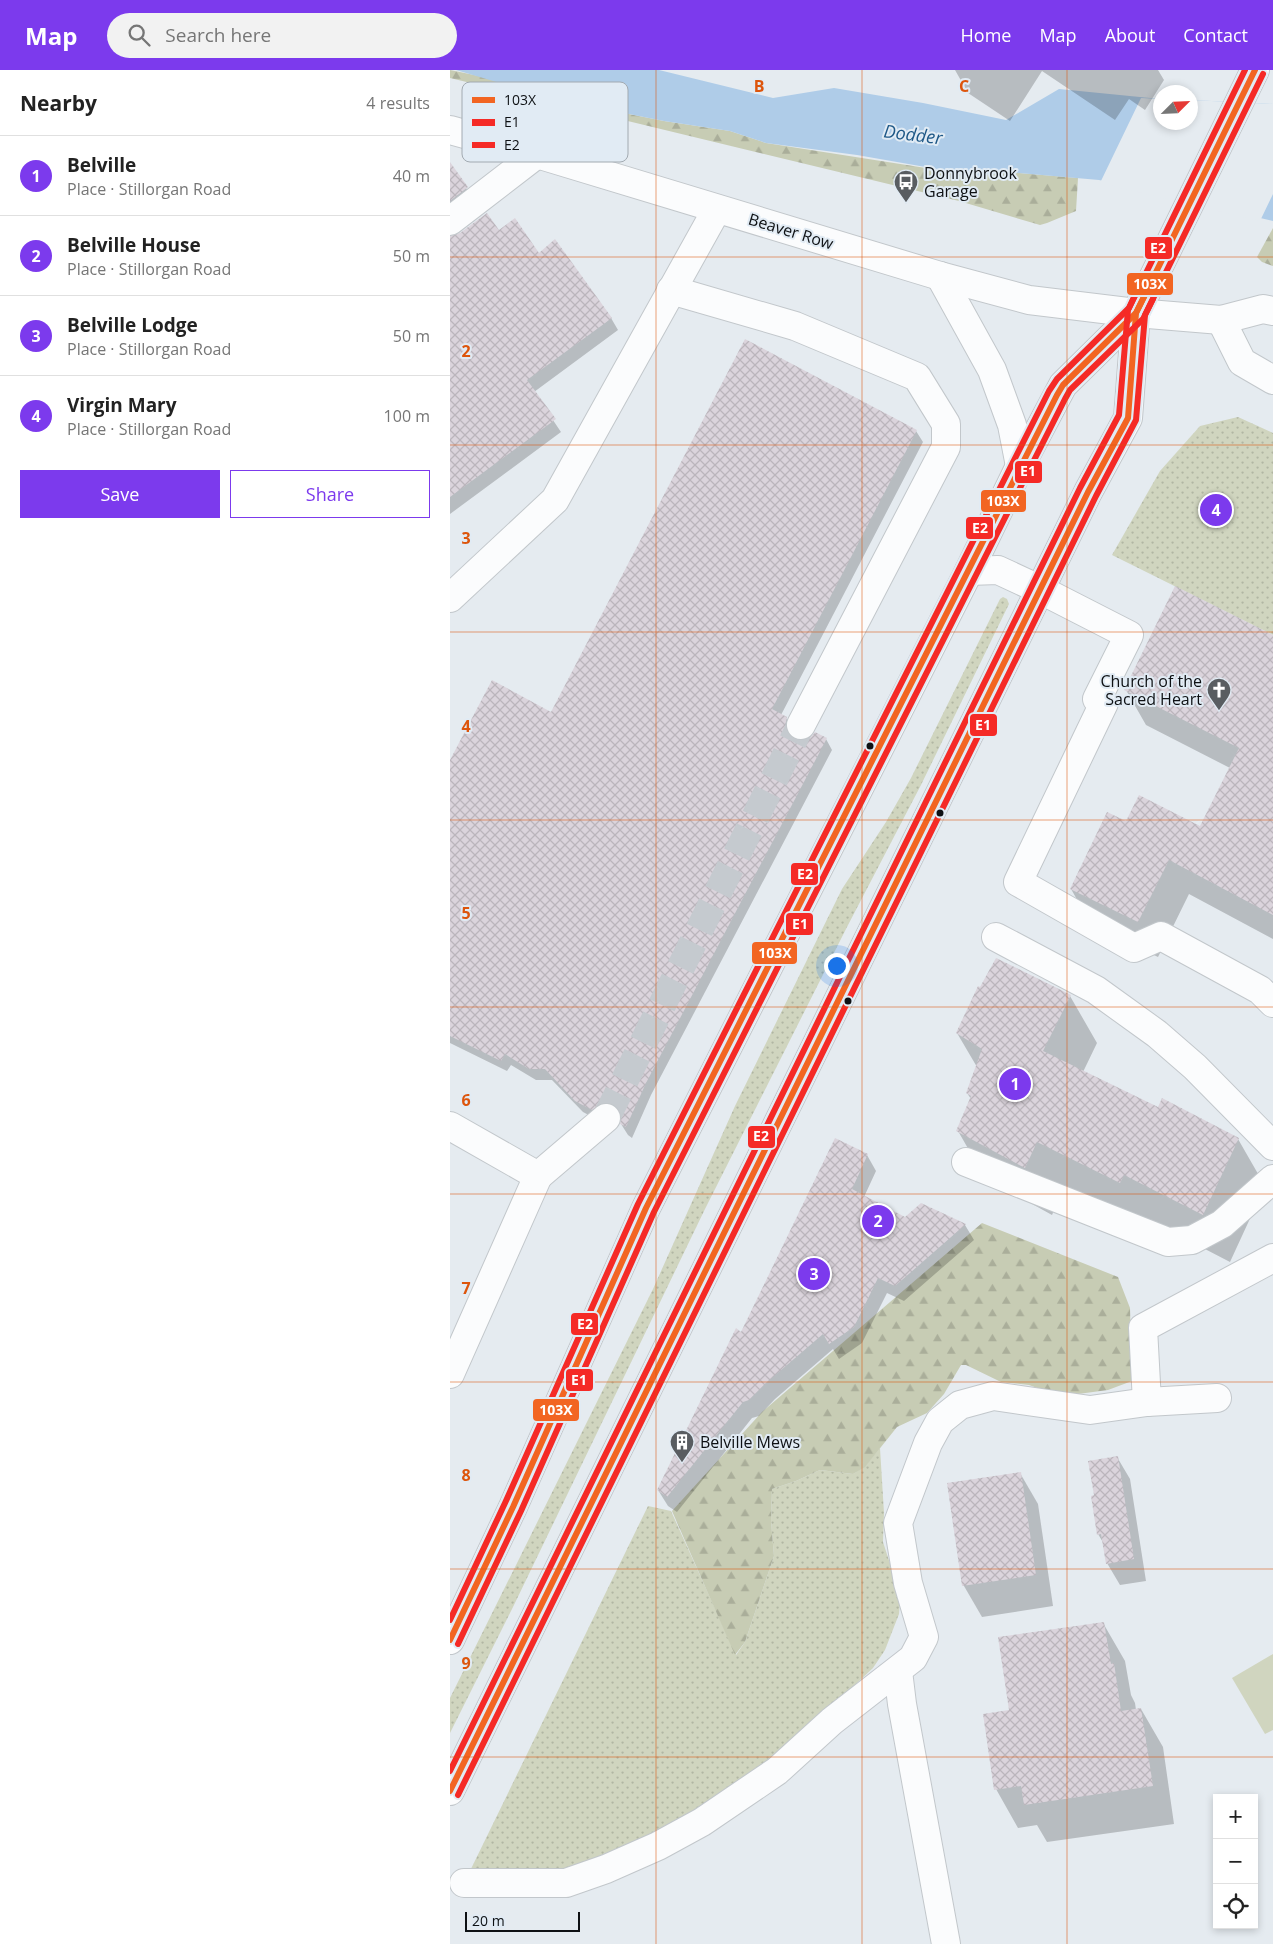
<!DOCTYPE html>
<meta charset="utf-8">
<style>
body{margin:0;font-family:"Open Sans",sans-serif;background:#f2f2f2;color:#222}
.controls{position:absolute;right:15px;bottom:15px;display:grid;overflow:hidden;border-radius:0px;box-shadow:0 2px 8px #0003}
.controls button{width:45px;height:45px;display:grid;place-items:center;padding:0;border:0;border-bottom:1px solid #e0e0e0;background:#fff;color:#222;font:25px sans-serif}
.compass{position:absolute;left:703px;top:15px;width:45px;height:45px;border-radius:50%;background:#fff;box-shadow:0 2px 8px #0003;rotate:66deg}
.scale{position:absolute;left:15px;bottom:12px;width:115px;box-sizing:border-box;padding-left:5px;border:2px solid #0e1114;border-top:0;font-size:14px;line-height:18px;white-space:nowrap;color:#0e1114;-webkit-text-stroke:4px #e1ebf4;paint-order:stroke}
.you{position:absolute;left:386px;top:895px;width:18px;height:18px;margin:-12px;border:4px solid #fff;border-radius:50%;background:#1a73e8;box-shadow:0 0 0 8px #1a73e833}
.badge{display:grid;place-items:center;width:32px;height:32px;border-radius:50%;background:#7c3aed;color:#fff;font-size:16px;font-weight:700}
.pin{position:absolute;translate:-50% -50%;border:2px solid #fff;box-shadow:0 1px 5px #0006}
.list{margin:0;padding:0;list-style:none}
h2{display:flex;justify-content:space-between;align-items:center;height:65px;margin:0;padding:0 20px;font-size:21px}
h2 small{font-size:16px;font-weight:400;color:#767676}
.list li{display:grid;grid-template-columns:32px 1fr auto;gap:15px;align-items:center;box-sizing:border-box;height:80px;padding:0 20px;border-top:1px solid #e0e0e0}
.list b{display:block;font-size:19px;white-space:nowrap}
.list p{margin:0;font-size:16px;white-space:nowrap;color:#767676}
.list em{font-size:16px;font-style:normal;color:#767676}
.actions{display:flex;gap:10px;padding:15px 20px}
.actions a{flex:1;padding:11px 0;border:1px solid #7c3aed;border-radius:0px;text-align:center;font-size:18px;color:#7c3aed}
.actions .main{background:#7c3aed;color:#fff}
.icon{flex:none;width:28px;height:28px;fill:none;stroke:currentColor;stroke-width:2;stroke-linecap:round;stroke-linejoin:round}
.map{position:relative;flex:none;width:823px;height:1874px;overflow:hidden}
header{display:flex;align-items:center;gap:30px;box-sizing:border-box;height:70px;padding:0 25px;background:#7c3aed;color:#fff}
header strong{font-size:24px}
nav{display:flex;gap:28px;margin-inline-start:auto;font-size:18px}
.search{width:350px;height:45px;background:#f2f2f2;display:flex;align-items:center;gap:12px;box-sizing:border-box;padding:0 18px;border-radius:28px;color:#767676;font-size:19px}
main{display:flex}
aside{flex:1;background:#fff}
.map>svg:first-child{display:block}
.grass{fill:url(#grass-dots)}
.forest{fill:url(#forest-firs)}
.pitch{fill:#d0d5bf}
.water{fill:#afcce8}
.pier{fill:#e5ebf0}
.shadow{fill:#0003}
.building{fill:url(#building-cross-hatch)}
.lines{fill:none;stroke-linecap:round;stroke-linejoin:round}
.minor-tunnel{stroke:#c5cacf;stroke-width:28;stroke-dasharray:28 14;stroke-linecap:butt}
.minor-casing{stroke:#c2c7cb;stroke-width:30}
.major-casing{stroke:#c2c7cb;stroke-width:30}
.minor{stroke:#fbfcfd;stroke-width:28}
.major{stroke:#fbfcfd;stroke-width:28}
.bus-1-casing{stroke:#e1ebf4;stroke-width:10}
.bus-2-casing{stroke:#e1ebf4;stroke-width:10}
.bus-3-casing{stroke:#e1ebf4;stroke-width:10}
.bus-1{stroke:#f26522;stroke-width:6}
.bus-2{stroke:#f52a26;stroke-width:6}
.bus-3{stroke:#f52a26;stroke-width:6}
.grid{fill:none;stroke:#dd550c;stroke-width:1;stroke-opacity:0.55}
.bus-dot{fill:#0e1114;stroke:#e1ebf4;stroke-width:2}
.labels{text-anchor:middle;stroke-width:4;stroke-linejoin:round;paint-order:stroke}
.poi-label{font-size:16px;fill:#0e1114;stroke:#e1ebf4;text-anchor:start}
.street-label{font-size:16px;fill:#0e1114;stroke:#e1ebf4}
.water-label{font-size:18px;font-style:italic;fill:#1d5786;stroke:#e1ebf4}
.key{fill:#e1ebf4;stroke:#a2aab1;stroke-width:1}
.key-label{font-size:14px;fill:#0e1114}
.grid-label{font-size:16px;text-anchor:middle;font-weight:bold;fill:#dd550c;stroke:#e1ebf4;stroke-width:4;stroke-linejoin:round;paint-order:stroke}
.line-badge{stroke:#e1ebf4;stroke-width:2}
.badge-label{font-size:14px;text-anchor:middle;font-weight:bold;fill:#fff}
</style>
<header>
<strong>Map</strong>
<div class="search"><svg class="icon" aria-label="search" viewBox="0 0 24 24"><circle cx="10" cy="10" r="6"/><path d="M15 15l6 6"/></svg>Search here</div>
<nav><a>Home</a><a>Map</a><a>About</a><a>Contact</a></nav>
</header>
<main>
<aside>
<h2>Nearby<small>4 results</small></h2>
<ul class="list">
<li><span class="badge">1</span><div><b>Belville</b><p>Place · Stillorgan Road</p></div><em>40 m</em></li>
<li><span class="badge">2</span><div><b>Belville House</b><p>Place · Stillorgan Road</p></div><em>50 m</em></li>
<li><span class="badge">3</span><div><b>Belville Lodge</b><p>Place · Stillorgan Road</p></div><em>50 m</em></li>
<li><span class="badge">4</span><div><b>Virgin Mary</b><p>Place · Stillorgan Road</p></div><em>100 m</em></li>
</ul>
<div class="actions"><a class="main">Save</a><a>Share</a></div>
</aside>
<div class="map">
<svg width="823" height="1874" viewBox="0 0 823 1874">
<defs>
<pattern id="grass-dots" width="8" height="8" patternUnits="userSpaceOnUse" patternTransform="scale(1.25)"><rect width="8" height="8" fill="#d0d5bf"/><path d="M2 2h.1M6 6h.1" fill="none" stroke="#b1b6a3" stroke-width="1.8" stroke-linecap="round"/></pattern>
<pattern id="forest-firs" width="22" height="20" patternUnits="userSpaceOnUse" patternTransform="scale(1.25)"><rect width="22" height="20" fill="#c7ccb4"/><path d="M5 1l3.5 6h-7zM16 11l3.5 6h-7z" fill="#aaae9a"/></pattern>
<pattern id="building-cross-hatch" width="8" height="8" patternUnits="userSpaceOnUse" patternTransform="scale(1.25)"><rect width="8" height="8" fill="#dbd4dc"/><path d="M0 0l8 8M0 8l8-8" fill="none" stroke="#bbb5bc"/></pattern>
</defs>
<rect width="100%" height="100%" fill="#e5ebf0"/>
<g class="grass">
<polygon points="788,347 823,363 823,565 662,485 710,401 750,356"/>
<polygon points="553,527 557,529 559,534 471,715 397,857 255,1139 64,1535 0,1663 0,1628 203,1219 285,1036 392,819 436,752 461,708 550,529"/>
<polygon points="430,1378 434,1443 433,1472 446,1512 450,1531 449,1544 435,1580 423,1598 342,1674 206,1766 128,1802 18,1805 198,1436 221,1441 286,1585 295,1572 324,1486 321,1451 322,1419 346,1411 370,1400 403,1404 415,1396"/>
</g>
<g class="forest">
<polygon points="0,0 34,7 149,38 214,51 280,61 316,73 527,106 557,102 628,108 626,141 597,153 590,155 509,131 0,8"/>
<polygon points="823,158 823,196 812,192 807,187"/>
<polygon points="532,1153 668,1207 680,1238 682,1311 658,1320 628,1324 601,1323 579,1315 551,1312 516,1295 511,1295 494,1324 477,1343 447,1357 415,1397 403,1404 370,1400 346,1411 322,1419 321,1451 324,1486 295,1572 285,1585 222,1441 312,1342"/>
</g>
<polygon class="pitch" points="823,1584 823,1660 815,1664 782,1608"/>
<polygon class="water" points="6,0 209,0 323,28 384,18 473,33 556,50 609,19 710,29 710,52 740,52 741,30 823,34 823,151 649,110 557,102 527,106 407,85 316,73 280,61 214,51 149,38 80,22"/>
<polygon class="pier" points="691,28 710,29 710,52 740,52 741,30 823,34 823,124 810,151 650,113"/>
<g class="shadow">
<polygon points="505,0 708,0 714,10 695,40 679,29 665,50 592,1 560,51 518,23"/>
<polygon points="0,94 24,130 0,148"/>
<polygon points="49,161 89,185 161,248 168,260 84,322 111,362 0,444 0,167"/>
<polygon points="466,361 473,372 331,645 336,648 343,660 341,668 343,670 352,672 376,669 382,680 201,1025 182,1068 178,1065 171,1054 172,1047 168,1044 148,1050 133,1042 102,1010 86,1010 61,995 57,1001 0,973 0,692 102,644"/>
<polygon points="823,566 823,869 739,824 708,887 641,854 621,819 676,752 751,757 780,698 696,655 676,620"/>
<polygon points="620,926 647,973 633,1002 709,1038 788,1069 815,1116 780,1192 701,1151 614,1118 602,1145 535,1108 508,1061 521,1029 517,1023 527,997 507,963"/>
<polygon points="417,1085 426,1101 414,1127 455,1148 515,1155 524,1170 454,1231 437,1223 412,1273 389,1289 383,1279 325,1329 309,1346 302,1348 227,1442 218,1436 208,1420 291,1264"/>
<polygon points="667,1387 680,1409 696,1511 670,1515 657,1493 654,1474 648,1464 645,1426"/>
<polygon points="570,1403 588,1434 603,1536 532,1547 514,1516 498,1414"/>
<polygon points="653,1553 675,1591 681,1625 685,1633 686,1640 691,1639 713,1677 724,1754 597,1772 587,1755 568,1758 546,1719 560,1641"/>
</g>
<g class="building">
<polygon points="0,92 18,117 0,131"/>
<polygon points="37,143 49,160 65,148 89,183 105,169 162,248 77,310 106,349 0,427 0,166 10,163"/>
<polygon points="295,269 467,360 322,639 337,647 335,656 338,664 343,669 352,671 360,668 365,662 377,668 196,1013 176,1057 170,1054 171,1045 168,1038 162,1034 153,1033 142,1040 125,1031 95,999 79,999 55,984 51,991 0,966 0,690 42,610 101,642"/>
<polygon points="725,516 823,565 823,845 719,790 688,852 620,819 657,742 676,751 689,725 750,756 789,678 674,620"/>
<polygon points="546,888 621,925 593,981 708,1037 712,1028 789,1068 753,1145 674,1105 670,1113 587,1072 575,1098 506,1061 521,1026 516,1023 532,979 506,963 528,916 530,917"/>
<polygon points="385,1068 418,1084 402,1119 455,1147 471,1133 516,1154 445,1216 428,1208 404,1257 379,1274 373,1264 316,1313 299,1330 293,1332 217,1427 207,1420 286,1258 291,1262"/>
<polygon points="668,1386 684,1489 656,1494 651,1464 647,1465 641,1426 644,1425 638,1391"/>
<polygon points="571,1402 586,1505 512,1516 497,1413"/>
<polygon points="654,1552 661,1594 664,1593 671,1641 691,1638 703,1716 574,1735 571,1716 544,1720 533,1644 559,1640 548,1567"/>
</g>
<g class="lines">
<polyline class="minor-tunnel" points="156,1048 351,655"/>
<defs>
<g id="minor">
<polyline points="0,60 87,84 490,206 579,230 686,243"/>
<polyline points="0,151 87,84"/>
<polyline points="490,206 542,300 562,355 570,396"/>
<polyline points="221,220 345,256 467,307 496,354 496,377 351,655"/>
<polyline points="591,520 679,565 647,629 654,633 568,812 684,878 711,866 810,920 823,933"/>
<polyline points="0,528 105,430 267,139"/>
<polyline points="546,867 646,920 707,964 745,997 823,1076"/>
<polyline points="0,1056 88,1106 0,1304"/>
<polyline points="516,1092 718,1172 742,1170 772,1154 823,1109"/>
<polyline points="88,1106 156,1048"/>
<polyline points="697,1332 693,1258 823,1188"/>
<polyline points="448,1601 452,1634 496,1874"/>
<polyline points="14,1813 116,1813 156,1799 208,1776 252,1752 327,1701 382,1651 463,1588 474,1567 458,1513 448,1453 478,1373 490,1351 510,1335 543,1326 640,1340 697,1332 767,1328"/>
</g>
<g id="major">
<polyline points="686,243 771,250 813,239 823,241"/>
<polyline points="771,250 792,292 823,310"/>
<polyline points="519,501 548,500 591,520"/>
<polyline points="0,1570 63,1437 196,1138 519,501 570,396 613,315 686,243 805,0"/>
<polyline points="0,1721 638,422 678,348 686,243"/>
</g>
</defs>
<use href="#minor" class="minor-casing"/>
<use href="#major" class="major-casing"/>
<use href="#minor" class="minor"/>
<use href="#major" class="major"/>
<defs>
<g id="bus-1">
<polyline points="0,1570 63,1437 196,1138 607,325 613,315 686,243 695,225"/>
<polyline points="0,1721 638,422 678,348 686,243 805,0"/>
</g>
<g id="bus-2">
<polyline points="8,1574 71,1441 204,1142 615,329 620,320 693,249 703,229"/>
<polyline points="8,1725 646,426 686,350 695,245 813,4"/>
</g>
<g id="bus-3">
<polyline points="0,1550 55,1433 188,1134 599,321 607,309 679,238 687,221"/>
<polyline points="0,1701 630,418 669,345 678,240 795,0"/>
</g>
</defs>
<use href="#bus-1" class="bus-1-casing"/>
<use href="#bus-2" class="bus-2-casing"/>
<use href="#bus-3" class="bus-3-casing"/>
<use href="#bus-1" class="bus-1"/>
<use href="#bus-2" class="bus-2"/>
<use href="#bus-3" class="bus-3"/>
</g>
<path class="grid" d="M206,0V1874M412,0V1874M617,0V1874M0,187H823M0,375H823M0,562H823M0,750H823M0,937H823M0,1124H823M0,1312H823M0,1499H823M0,1687H823"/>
<defs>
<symbol id="bus-pin" viewBox="-11 -11 22 30"><path d="M0 17L-7.5 6A9.5 9.5 0 1 1 7.5 6Z" fill="#595d61" stroke="#e1ebf4"/><path d="M-5-6H5V4H4V6H2V4H-2V6H-4V4H-5ZM-3.5-4V0h7V-4ZM-3.5 1.2v1.5H-2V1.2ZM2 1.2v1.5H3.5V1.2Z" fill="#fff"/></symbol>
<symbol id="church-pin" viewBox="-11 -11 22 30"><path d="M0 17L-7.5 6A9.5 9.5 0 1 1 7.5 6Z" fill="#595d61" stroke="#e1ebf4"/><path d="M-1.2-6h2.4v3.5h3.3v2.4h-3.3V6h-2.4V-.1h-3.3v-2.4h3.3Z" fill="#fff"/></symbol>
<symbol id="building-pin" viewBox="-11 -11 22 30"><path d="M0 17L-7.5 6A9.5 9.5 0 1 1 7.5 6Z" fill="#595d61" stroke="#e1ebf4"/><path d="M-4-6H4V6H1V3H-1V6H-4ZM-2.5-4.3h1.7v1.8h-1.7ZM.8-4.3h1.7v1.8H.8ZM-2.5-1h1.7V.8h-1.7ZM.8-1h1.7V.8H.8Z" fill="#fff"/></symbol>
</defs>
<g fill-rule="evenodd">
<use href="#bus-pin" x="442" y="98" width="28" height="38"/>
<use href="#church-pin" x="755" y="606" width="28" height="38"/>
<use href="#building-pin" x="218" y="1358" width="28" height="38"/>
</g>
<g class="bus-dot">
<circle cx="420" cy="676" r="4.5"/>
<circle cx="490" cy="743" r="4.5"/>
<circle cx="398" cy="931" r="4.5"/>
</g>
<g class="labels">
<g class="poi-label">
<text x="474" y="109">Donnybrook<tspan x="474" dy="18">Garage</tspan></text>
<text x="752" y="617" text-anchor="end">Church of the<tspan x="752" dy="18">Sacred Heart</tspan></text>
<text x="250" y="1378">Belville Mews</text>
</g>
<g class="street-label">
<text transform="translate(341 161) rotate(17)" y="6">Beaver Row</text>
</g>
<g class="water-label">
<text transform="translate(463 65) rotate(7)" y="6">Dodder</text>
</g>
</g>
<rect x="12" y="12" width="166" height="80" rx="8" class="key"/>
<rect x="22" y="27" width="23" height="6" fill="#f26522"/>
<rect x="22" y="49" width="23" height="7" fill="#f52a26"/>
<rect x="22" y="72" width="23" height="6" fill="#f52a26"/>
<g class="key-label">
<text x="54" y="35">103X</text>
<text x="54" y="57">E1</text>
<text x="54" y="80">E2</text>
</g>
<g class="grid-label">
<text x="309" y="22">B</text>
<text x="514" y="22">C</text>
<text x="16" y="287">2</text>
<text x="16" y="474">3</text>
<text x="16" y="662">4</text>
<text x="16" y="849">5</text>
<text x="16" y="1036">6</text>
<text x="16" y="1224">7</text>
<text x="16" y="1411">8</text>
<text x="16" y="1599">9</text>
</g>
<g class="line-badge">
<rect x="694" y="166" width="29" height="24" rx="5" fill="#f52a26"/>
<rect x="676" y="202" width="48" height="24" rx="5" fill="#f26522"/>
<rect x="564" y="390" width="29" height="24" rx="5" fill="#f52a26"/>
<rect x="530" y="419" width="47" height="24" rx="5" fill="#f26522"/>
<rect x="515" y="446" width="29" height="24" rx="5" fill="#f52a26"/>
<rect x="519" y="643" width="29" height="24" rx="5" fill="#f52a26"/>
<rect x="340" y="792" width="29" height="24" rx="5" fill="#f52a26"/>
<rect x="335" y="842" width="29" height="24" rx="5" fill="#f52a26"/>
<rect x="301" y="871" width="47" height="24" rx="5" fill="#f26522"/>
<rect x="297" y="1055" width="29" height="24" rx="5" fill="#f52a26"/>
<rect x="120" y="1242" width="29" height="24" rx="5" fill="#f52a26"/>
<rect x="115" y="1298" width="29" height="24" rx="5" fill="#f52a26"/>
<rect x="82" y="1328" width="48" height="24" rx="5" fill="#f26522"/>
</g>
<g class="badge-label">
<text x="708" y="183">E2</text>
<text x="700" y="219">103X</text>
<text x="578" y="406">E1</text>
<text x="553" y="436">103X</text>
<text x="530" y="463">E2</text>
<text x="533" y="660">E1</text>
<text x="355" y="809">E2</text>
<text x="350" y="859">E1</text>
<text x="325" y="888">103X</text>
<text x="311" y="1071">E2</text>
<text x="135" y="1259">E2</text>
<text x="129" y="1315">E1</text>
<text x="106" y="1345">103X</text>
</g>
</svg>
<div class="controls">
<button>+</button>
<button>−</button>
<button><svg class="icon" aria-label="locate" viewBox="0 0 24 24"><circle cx="12" cy="12" r="6"/><path d="M12 2v4M12 18v4M2 12h4M18 12h4"/></svg></button>
</div>
<svg class="compass" viewBox="-18 -18 36 36"><path d="M0-13l5 13h-10z" fill="#e53935"/><path d="M0 13l5-13h-10z" fill="#767676"/></svg>
<div class="scale">20 m</div>
<div class="you"></div>
<div class="pin badge" style="left:565px;top:1014px">1</div>
<div class="pin badge" style="left:428px;top:1151px">2</div>
<div class="pin badge" style="left:364px;top:1204px">3</div>
<div class="pin badge" style="left:766px;top:440px">4</div>
</div>
</main>
